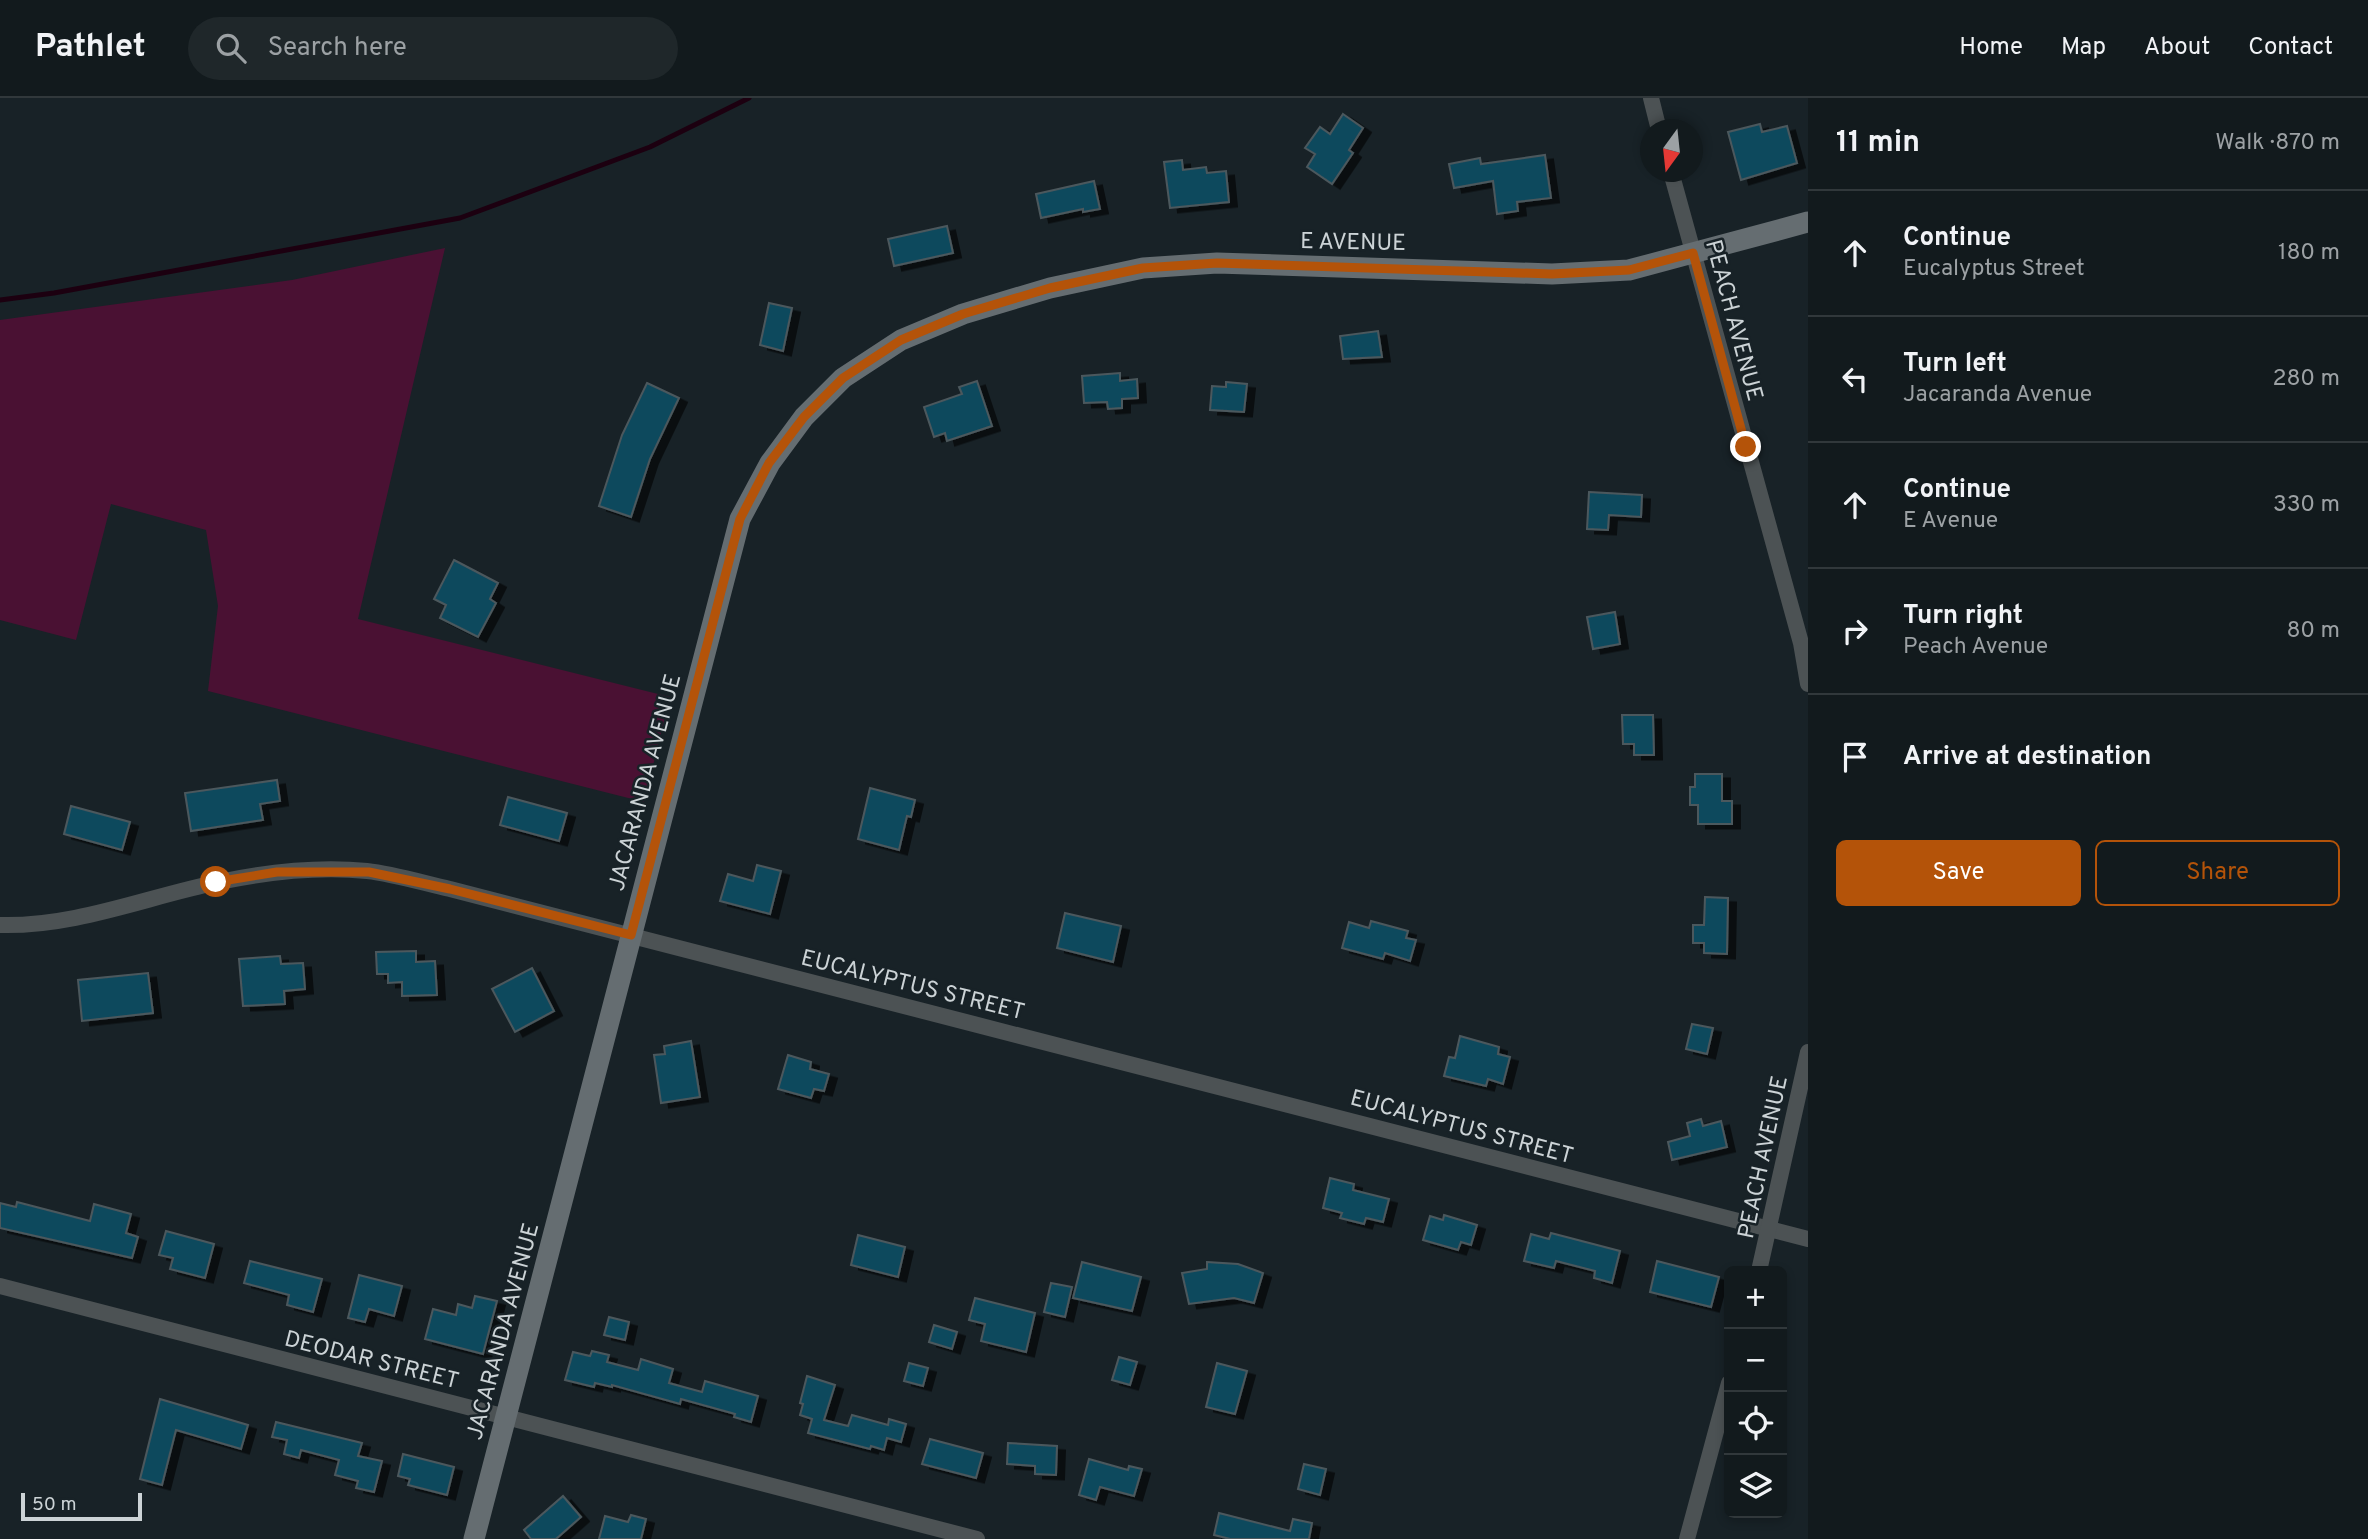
<!DOCTYPE html>
<meta charset="utf-8">
<style>
body{margin:0;font-family:Overpass,sans-serif;background:#1f272a;color:#f1f3f6}
.controls{position:absolute;right:21px;bottom:21px;display:grid;overflow:hidden;border-radius:10px;box-shadow:0 4px 10px #0003}
.controls button{width:63px;height:63px;display:grid;place-items:center;padding:0;border:0;border-bottom:2px solid #31383b;background:#121a1d;color:#f1f3f6;font:35px sans-serif}
.compass{position:absolute;left:1640px;top:21px;width:63px;height:63px;border-radius:50%;background:#121a1d;box-shadow:0 4px 10px #0003;rotate:195deg}
.scale{position:absolute;left:21px;bottom:18px;width:121px;box-sizing:border-box;padding-left:7px;border:4px solid #ccd3d6;border-top:0;font-size:19px;line-height:24px;white-space:nowrap;color:#ccd3d6;-webkit-text-stroke:5px #182227;paint-order:stroke}
.stop{position:absolute;width:21px;height:21px;margin:-16px;border:5px solid #b45309;border-radius:50%;background:#fff}
.stop.end{background:#b45309;border-color:#fff;box-shadow:0 2px 7px #0008}
.list{margin:0;padding:0;list-style:none}
h2{display:flex;justify-content:space-between;align-items:center;height:91px;margin:0;padding:0 28px;font-size:30px}
h2 small{font-size:23px;font-weight:400;color:#9ca1a4}
.list li{display:grid;grid-template-columns:46px 1fr auto;gap:21px;align-items:center;box-sizing:border-box;height:126px;padding:0 28px;border-top:2px solid #31383b}
.list b{display:block;font-size:26px;white-space:nowrap}
.list p{margin:0;font-size:23px;white-space:nowrap;color:#9ca1a4}
.list em{font-size:23px;font-style:normal;color:#9ca1a4}
.actions{display:flex;gap:14px;padding:21px 28px}
.actions a{flex:1;padding:16px 0;border:2px solid #b45309;border-radius:10px;text-align:center;font-size:24px;color:#b45309}
.actions .main{background:#b45309;color:#fff}
.icon{flex:none;width:38px;height:38px;fill:none;stroke:currentColor;stroke-width:2;stroke-linecap:round;stroke-linejoin:round}
.map{position:relative;flex:none;width:1808px;height:1441px;overflow:hidden}
header{display:flex;align-items:center;gap:42px;box-sizing:border-box;height:98px;padding:0 35px;background:#121a1d;border-bottom:2px solid #31383b}
header strong{font-size:33px}
nav{display:flex;gap:38px;margin-inline-start:auto;font-size:24px}
.search{width:490px;height:63px;background:#1f272a;display:flex;align-items:center;gap:18px;box-sizing:border-box;padding:0 24px;border-radius:38px;color:#9ca1a4;font-size:26px}
main{display:flex}
aside{flex:1;background:#121a1d}
.map>svg:first-child{display:block}
.green{fill:#4a1133}
.lines{fill:none;stroke-linecap:round;stroke-linejoin:round}
.stream{stroke:#1c0010;stroke-width:5}
.building{fill:#11495d;stroke:#4c585d;stroke-width:2;filter:url(#shadow)}
.street{stroke:#4c5254;stroke-width:16}
.secondary{stroke:#656d71;stroke-width:21}
.route{stroke:#b45309;stroke-width:9}
.labels{text-anchor:middle;stroke-width:5;stroke-linejoin:round;paint-order:stroke}
.street-label{font-size:23px;fill:#ccd3d6;stroke:#182227}
</style>
<header>
<strong>Pathlet</strong>
<div class="search"><svg class="icon" aria-label="search" viewBox="0 0 24 24"><circle cx="10" cy="10" r="6"/><path d="M15 15l6 6"/></svg>Search here</div>
<nav><a>Home</a><a>Map</a><a>About</a><a>Contact</a></nav>
</header>
<main>
<div class="map">
<svg width="1808" height="1441" viewBox="0 0 1808 1441">
<defs>
<filter id="shadow"><feDropShadow dx="8" dy="4.5" stdDeviation="0" flood-color="#0009"/></filter>
</defs>
<rect width="100%" height="100%" fill="#182227"/>
<polygon class="green" points="445,150 358,521 670,599 644,704 208,593 218,508 206,432 111,406 76,542 0,522 0,222 292,182"/>
<g class="lines">
<polyline class="stream" points="0,202 54,195 460,120 650,49 749,0"/>
</g>
<g class="building">
<polygon points="1343,16 1363,30 1349,52 1353,55 1332,86 1307,69 1315,56 1305,50 1320,29 1330,36"/>
<polygon points="1760,26 1762,34 1787,28 1797,65 1741,82 1728,34"/>
<polygon points="1545,57 1551,100 1517,104 1518,113 1497,116 1493,83 1454,90 1449,66 1480,60 1481,66"/>
<polygon points="1182,62 1183,72 1206,69 1207,75 1226,73 1229,104 1170,110 1164,64"/>
<polygon points="1094,83 1100,111 1083,114 1083,111 1041,120 1036,96"/>
<polygon points="947,128 953,155 894,168 888,141"/>
<polygon points="769,205 792,210 783,253 760,247"/>
<polygon points="1378,233 1382,259 1343,261 1340,238"/>
<polygon points="1120,275 1120,283 1137,281 1138,300 1122,301 1122,310 1108,311 1107,304 1084,305 1082,278"/>
<polygon points="977,283 992,328 947,343 945,335 934,339 924,309 962,296 959,289"/>
<polygon points="1226,284 1247,286 1244,314 1210,312 1212,288 1226,289"/>
<polygon points="647,285 679,300 650,361 631,419 599,408 622,337"/>
<polygon points="1589,394 1642,397 1641,419 1609,417 1608,432 1587,431"/>
<polygon points="454,462 498,485 490,501 496,505 478,539 440,520 446,507 434,501"/>
<polygon points="1615,514 1620,546 1593,551 1587,519"/>
<polygon points="1622,617 1653,617 1654,657 1634,657 1634,646 1623,646"/>
<polygon points="1695,676 1722,676 1722,703 1732,703 1732,726 1698,726 1698,707 1690,707 1690,689 1695,689"/>
<polygon points="277,682 280,703 260,706 263,722 191,733 185,695"/>
<polygon points="870,690 915,702 911,719 907,718 899,752 858,741"/>
<polygon points="508,699 567,715 559,743 500,727"/>
<polygon points="71,708 130,724 122,752 64,736"/>
<polygon points="757,767 781,773 770,816 720,803 728,776 753,783"/>
<polygon points="1705,799 1728,800 1727,856 1704,855 1704,845 1693,845 1693,827 1704,827"/>
<polygon points="1065,815 1121,828 1113,864 1057,850"/>
<polygon points="1371,823 1408,833 1406,840 1416,842 1410,863 1385,855 1383,861 1342,850 1349,824 1369,830"/>
<polygon points="416,853 416,864 435,863 437,897 402,898 402,884 388,885 388,876 377,876 376,854"/>
<polygon points="280,858 281,866 303,865 305,891 284,893 285,906 243,908 239,861"/>
<polygon points="532,870 554,913 515,934 492,891"/>
<polygon points="148,875 153,915 82,923 78,882"/>
<polygon points="1692,926 1713,930 1707,956 1686,951"/>
<polygon points="1460,938 1499,949 1498,956 1510,959 1503,986 1488,981 1486,988 1444,978 1449,959 1455,960"/>
<polygon points="691,943 700,999 661,1005 654,957 665,956 664,948"/>
<polygon points="788,957 811,964 810,971 829,976 824,993 814,991 811,1000 778,991"/>
<polygon points="1701,1021 1703,1028 1721,1023 1727,1049 1672,1062 1668,1044 1690,1038 1687,1025"/>
<polygon points="1330,1080 1354,1086 1353,1092 1389,1101 1383,1124 1366,1120 1364,1126 1340,1120 1342,1115 1323,1110"/>
<polygon points="17,1104 90,1123 94,1106 131,1116 126,1135 138,1139 132,1160 0,1130 0,1105 16,1109"/>
<polygon points="1444,1117 1477,1127 1471,1147 1461,1144 1458,1152 1423,1142 1430,1118 1443,1122"/>
<polygon points="166,1133 214,1146 205,1180 170,1171 173,1160 159,1157"/>
<polygon points="1551,1135 1620,1153 1612,1185 1594,1180 1595,1173 1556,1163 1554,1170 1524,1163 1531,1136 1549,1141"/>
<polygon points="858,1137 905,1149 898,1179 851,1167"/>
<polygon points="250,1163 322,1181 313,1214 287,1207 289,1197 244,1185"/>
<polygon points="1657,1163 1719,1179 1711,1209 1650,1194"/>
<polygon points="1082,1164 1141,1179 1132,1213 1073,1200"/>
<polygon points="1207,1164 1238,1166 1263,1175 1254,1205 1234,1200 1189,1206 1182,1175 1207,1171"/>
<polygon points="359,1177 402,1188 394,1218 369,1211 365,1224 348,1220"/>
<polygon points="1051,1185 1072,1189 1065,1219 1044,1214"/>
<polygon points="475,1198 497,1203 483,1256 425,1241 433,1211 456,1217 458,1206 472,1210"/>
<polygon points="975,1200 1035,1215 1026,1254 981,1243 985,1226 969,1222"/>
<polygon points="609,1219 629,1224 625,1242 604,1237"/>
<polygon points="934,1227 957,1234 952,1251 929,1244"/>
<polygon points="592,1253 609,1257 607,1264 638,1272 641,1261 673,1271 669,1285 702,1294 705,1283 758,1298 751,1324 734,1319 735,1316 681,1301 680,1306 612,1287 612,1289 595,1285 594,1289 565,1282 573,1254 590,1258"/>
<polygon points="1119,1259 1137,1264 1130,1287 1112,1282"/>
<polygon points="909,1265 928,1270 923,1288 904,1283"/>
<polygon points="1217,1265 1247,1273 1235,1316 1206,1309"/>
<polygon points="807,1278 835,1287 824,1322 848,1328 852,1317 888,1327 889,1321 906,1326 901,1344 887,1340 884,1352 871,1348 870,1351 808,1335 812,1321 800,1317 803,1306 800,1305"/>
<polygon points="160,1301 248,1327 241,1351 176,1332 162,1387 140,1381"/>
<polygon points="276,1324 362,1345 358,1358 382,1363 374,1394 356,1390 358,1383 335,1377 339,1362 301,1352 299,1360 284,1356 287,1342 272,1339"/>
<polygon points="930,1341 983,1355 976,1380 922,1366"/>
<polygon points="1008,1345 1057,1348 1056,1377 1035,1376 1035,1368 1007,1366"/>
<polygon points="403,1356 454,1369 447,1397 408,1387 410,1381 398,1378"/>
<polygon points="1089,1361 1128,1372 1129,1368 1142,1371 1134,1398 1100,1389 1096,1402 1079,1397"/>
<polygon points="1304,1366 1326,1371 1320,1397 1298,1391"/>
<polygon points="563,1398 581,1419 556,1441 531,1441 524,1432"/>
<polygon points="1219,1415 1290,1433 1293,1421 1312,1425 1309,1441 1230,1441 1214,1437"/>
<polygon points="631,1417 646,1421 641,1441 599,1441 605,1418 628,1424"/>
</g>
<g class="lines">
<g class="street">
<polyline points="1651,0 1659,32"/>
<polyline points="1671,74 1801,545 1808,586"/>
<path d="M0,827C75,829 146,799 219,784C267,774 317,768 367,773C394,776 423,785 450,791L1808,1141"/>
<polyline points="1759,1173 1808,954"/>
<polyline points="0,1188 977,1441"/>
<polyline points="1687,1441 1729,1285"/>
</g>
<polyline class="secondary" points="474,1441 740,421 770,365 804,319 843,280 901,242 963,216 1050,190 1143,170 1217,165 1552,176 1629,172 1808,124"/>
</g>
<g class="lines">
<polyline class="route" points="216,784 277,774 369,774 450,791 631,837 740,421 769,365 804,319 843,280 901,242 963,216 1050,190 1143,170 1217,165 1552,176 1629,172 1693,155 1746,349"/>
</g>
<g class="labels">
<g class="street-label">
<text transform="translate(1353 143) rotate(1)" y="8">E AVENUE</text>
<text transform="translate(1735 222) rotate(75)" y="8">PEACH AVENUE</text>
<text transform="translate(644 684) rotate(-75)" y="8">JACARANDA AVENUE</text>
<text transform="translate(913 886) rotate(14)" y="8">EUCALYPTUS STREET</text>
<text transform="translate(1462 1028) rotate(15)" y="8">EUCALYPTUS STREET</text>
<text transform="translate(1762 1059) rotate(-78)" y="8">PEACH AVENUE</text>
<text transform="translate(502 1233) rotate(-75)" y="8">JACARANDA AVENUE</text>
<text transform="translate(372 1261) rotate(14)" y="8">DEODAR STREET</text>
</g>
</g>
</svg>
<div class="controls">
<button>+</button>
<button>−</button>
<button><svg class="icon" aria-label="locate" viewBox="0 0 24 24"><circle cx="12" cy="12" r="6"/><path d="M12 2v4M12 18v4M2 12h4M18 12h4"/></svg></button>
<button><svg class="icon" aria-label="layers" viewBox="0 0 24 24"><path d="M12 4l9 5-9 5-9-5zM3 14l9 5 9-5"/></svg></button>
</div>
<svg class="compass" viewBox="-18 -18 36 36"><path d="M0-13l5 13h-10z" fill="#e53935"/><path d="M0 13l5-13h-10z" fill="#9ca1a4"/></svg>
<div class="scale">50 m</div>
<div class="stop" style="left:216px;top:784px"></div>
<div class="stop end" style="left:1746px;top:349px"></div>
</div>
<aside>
<h2>11 min<small>Walk · 870 m</small></h2>
<ul class="list">
<li><svg class="icon" aria-label="ahead" viewBox="0 0 24 24"><path d="M12 20V5M6 11l6-6 6 6"/></svg><div><b>Continue</b><p>Eucalyptus Street</p></div><em>180 m</em></li>
<li><svg class="icon" aria-label="left" viewBox="0 0 24 24"><path d="M17 20v-9H6M10 6l-5 5 5 5"/></svg><div><b>Turn left</b><p>Jacaranda Avenue</p></div><em>280 m</em></li>
<li><svg class="icon" aria-label="ahead" viewBox="0 0 24 24"><path d="M12 20V5M6 11l6-6 6 6"/></svg><div><b>Continue</b><p>E Avenue</p></div><em>330 m</em></li>
<li><svg class="icon" aria-label="right" viewBox="0 0 24 24"><path d="M7 20v-9h11M14 6l5 5-5 5"/></svg><div><b>Turn right</b><p>Peach Avenue</p></div><em>80 m</em></li>
<li><svg class="icon" aria-label="arrive" viewBox="0 0 24 24"><path d="M6 21V4h12l-3 4 3 4H6"/></svg><div><b>Arrive at destination</b></div></li>
</ul>
<div class="actions"><a class="main">Save</a><a>Share</a></div>
</aside>
</main>
